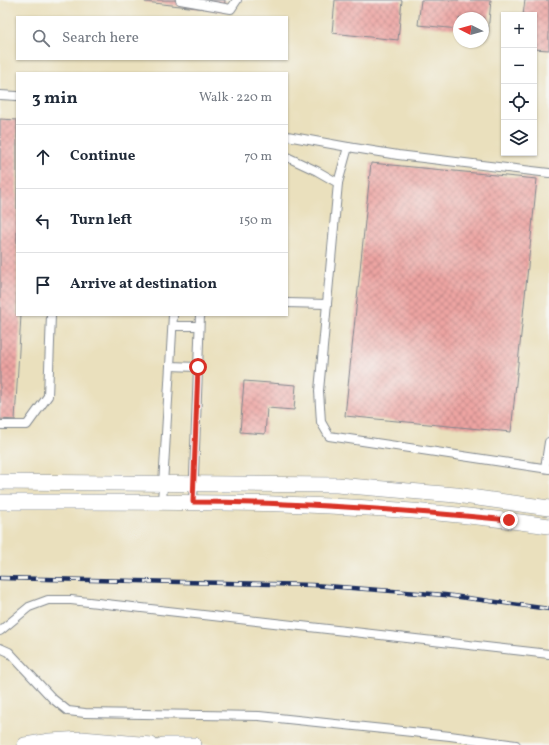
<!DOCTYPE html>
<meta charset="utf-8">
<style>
body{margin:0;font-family:Vollkorn,serif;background:#f6f6f7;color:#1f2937}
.controls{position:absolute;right:12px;top:12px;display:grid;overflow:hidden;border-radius:0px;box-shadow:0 1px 3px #0004}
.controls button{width:36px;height:36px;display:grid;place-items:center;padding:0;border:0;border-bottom:1px solid #e0e1e3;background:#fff;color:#1f2937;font:20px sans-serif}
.compass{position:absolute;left:453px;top:12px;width:36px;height:36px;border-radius:50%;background:#fff;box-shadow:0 1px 3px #0004;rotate:276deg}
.stop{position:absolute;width:12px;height:12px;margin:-9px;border:3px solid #d93025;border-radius:50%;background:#fff}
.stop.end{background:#d93025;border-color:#fff;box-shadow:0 1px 4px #0008}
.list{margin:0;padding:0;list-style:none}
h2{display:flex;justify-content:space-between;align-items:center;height:52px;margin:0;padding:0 16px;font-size:17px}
h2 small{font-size:13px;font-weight:400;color:#747a83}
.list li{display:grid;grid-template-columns:26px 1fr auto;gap:12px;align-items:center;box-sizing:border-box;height:64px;padding:0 16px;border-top:1px solid #e0e1e3}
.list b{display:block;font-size:15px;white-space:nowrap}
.list em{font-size:13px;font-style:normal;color:#747a83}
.icon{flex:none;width:22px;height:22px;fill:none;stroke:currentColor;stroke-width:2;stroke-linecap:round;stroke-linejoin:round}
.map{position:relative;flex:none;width:549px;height:745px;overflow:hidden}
.search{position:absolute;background:#fff;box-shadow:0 1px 3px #0004;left:16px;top:16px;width:272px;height:44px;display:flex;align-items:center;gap:10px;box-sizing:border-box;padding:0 14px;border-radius:0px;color:#747a83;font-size:15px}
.panel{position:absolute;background:#fff;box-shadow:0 1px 3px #0004;left:16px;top:72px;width:272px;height:244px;border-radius:0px}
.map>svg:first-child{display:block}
.building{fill:url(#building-cross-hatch)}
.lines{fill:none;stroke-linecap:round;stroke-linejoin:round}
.lane-casing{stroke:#82888e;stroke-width:10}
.street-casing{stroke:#82888e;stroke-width:16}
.lane{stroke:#fff;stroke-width:8}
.street{stroke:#fff;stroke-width:15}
.rail-casing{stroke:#1b2f5e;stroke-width:4.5}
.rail{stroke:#f6f6f2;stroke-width:3;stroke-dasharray:9;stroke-linecap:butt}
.route{stroke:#d93025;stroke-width:5}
</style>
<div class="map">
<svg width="549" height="745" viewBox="0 0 549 745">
<defs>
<pattern id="building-cross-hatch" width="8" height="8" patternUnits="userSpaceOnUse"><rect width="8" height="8" fill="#eda4a2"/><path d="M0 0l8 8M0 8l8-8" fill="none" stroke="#bf8687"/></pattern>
</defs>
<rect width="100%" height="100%" fill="#f6f6f2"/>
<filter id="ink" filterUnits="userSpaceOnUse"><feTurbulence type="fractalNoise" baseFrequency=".025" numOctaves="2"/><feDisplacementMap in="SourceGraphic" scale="8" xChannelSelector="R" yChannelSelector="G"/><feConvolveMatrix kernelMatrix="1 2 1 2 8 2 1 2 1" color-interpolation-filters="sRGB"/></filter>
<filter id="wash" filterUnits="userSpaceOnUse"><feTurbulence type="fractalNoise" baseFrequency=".012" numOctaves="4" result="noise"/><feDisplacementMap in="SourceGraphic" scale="16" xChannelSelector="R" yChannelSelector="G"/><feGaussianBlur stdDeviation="0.9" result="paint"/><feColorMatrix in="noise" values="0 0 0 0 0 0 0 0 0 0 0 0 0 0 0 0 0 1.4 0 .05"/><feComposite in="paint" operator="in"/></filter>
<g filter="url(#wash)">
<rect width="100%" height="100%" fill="#eae0bd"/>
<g id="blocks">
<g class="building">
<polygon points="145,0 225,0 224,11 145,2"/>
<polygon points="335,0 402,0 398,40 332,33"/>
<polygon points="421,0 491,0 488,32 483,32 483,18 459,18 459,29 418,25"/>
<polygon points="525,0 549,0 549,50 534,49 534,15 523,15"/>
<polygon points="0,119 17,120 17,315 21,315 15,420 0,419"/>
<polygon points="371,163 537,179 511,432 345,416"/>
<polygon points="244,381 296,385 294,410 267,408 265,434 240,432"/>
</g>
</g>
</g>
<g filter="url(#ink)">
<use href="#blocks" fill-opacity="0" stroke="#82888e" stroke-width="1"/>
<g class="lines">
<defs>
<g id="lane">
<polyline points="180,0 231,9 237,0"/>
<polyline points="0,95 17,96"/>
<polyline points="287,136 348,147 338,183"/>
<polyline points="348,147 398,155 549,173"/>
<polyline points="287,157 317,171 338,183 319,391 321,422 329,436 549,469"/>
<polyline points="287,303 327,304"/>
<polyline points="173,326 199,326"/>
<polyline points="170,366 197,367"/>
<polyline points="0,425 27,425 48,396 51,315"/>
<polyline points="545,468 549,442"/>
<polyline points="162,502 173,315"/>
<polyline points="193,502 200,315"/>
<polyline points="0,631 29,607 48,600 71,600 549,654"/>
<polyline points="0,648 9,652 53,699 68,711 85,713 259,716 450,736 516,745"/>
</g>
<g id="street">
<polyline points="0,482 337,485 456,495 549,508"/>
<path d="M0,502C183,502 367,499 549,526"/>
<polyline points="25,745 50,741 82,739 151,745"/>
<polyline points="163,745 194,745"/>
</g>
</defs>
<use href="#lane" class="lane-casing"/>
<use href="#street" class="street-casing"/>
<use href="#lane" class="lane"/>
<use href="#street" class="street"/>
<defs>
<polyline id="rail" points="0,578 313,585 445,595 549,609"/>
</defs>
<use href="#rail" class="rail-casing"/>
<use href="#rail" class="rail"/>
</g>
</g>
<g class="lines" filter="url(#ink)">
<path class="route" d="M198,367L193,502C298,502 404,510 509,520"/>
</g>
</svg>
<div class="controls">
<button>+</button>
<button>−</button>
<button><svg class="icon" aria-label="locate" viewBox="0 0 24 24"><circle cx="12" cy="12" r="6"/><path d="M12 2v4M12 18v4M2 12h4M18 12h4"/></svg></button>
<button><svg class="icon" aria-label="layers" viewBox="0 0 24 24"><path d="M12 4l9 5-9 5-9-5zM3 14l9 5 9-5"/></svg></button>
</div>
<svg class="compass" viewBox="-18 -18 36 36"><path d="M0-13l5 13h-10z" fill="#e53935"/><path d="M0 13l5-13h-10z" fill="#747a83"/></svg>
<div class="stop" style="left:198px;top:367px"></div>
<div class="stop end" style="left:509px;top:520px"></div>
<div class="search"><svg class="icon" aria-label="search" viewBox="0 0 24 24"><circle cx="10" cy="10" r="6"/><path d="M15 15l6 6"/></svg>Search here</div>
<section class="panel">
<h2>3 min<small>Walk · 220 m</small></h2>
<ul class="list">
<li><svg class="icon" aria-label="ahead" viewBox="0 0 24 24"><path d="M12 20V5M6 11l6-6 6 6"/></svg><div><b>Continue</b></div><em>70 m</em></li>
<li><svg class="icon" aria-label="left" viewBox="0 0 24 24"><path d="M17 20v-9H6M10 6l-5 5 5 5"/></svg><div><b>Turn left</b></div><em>150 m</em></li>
<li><svg class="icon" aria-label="arrive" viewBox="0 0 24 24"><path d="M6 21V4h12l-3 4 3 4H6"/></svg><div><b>Arrive at destination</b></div></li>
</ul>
</section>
</div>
